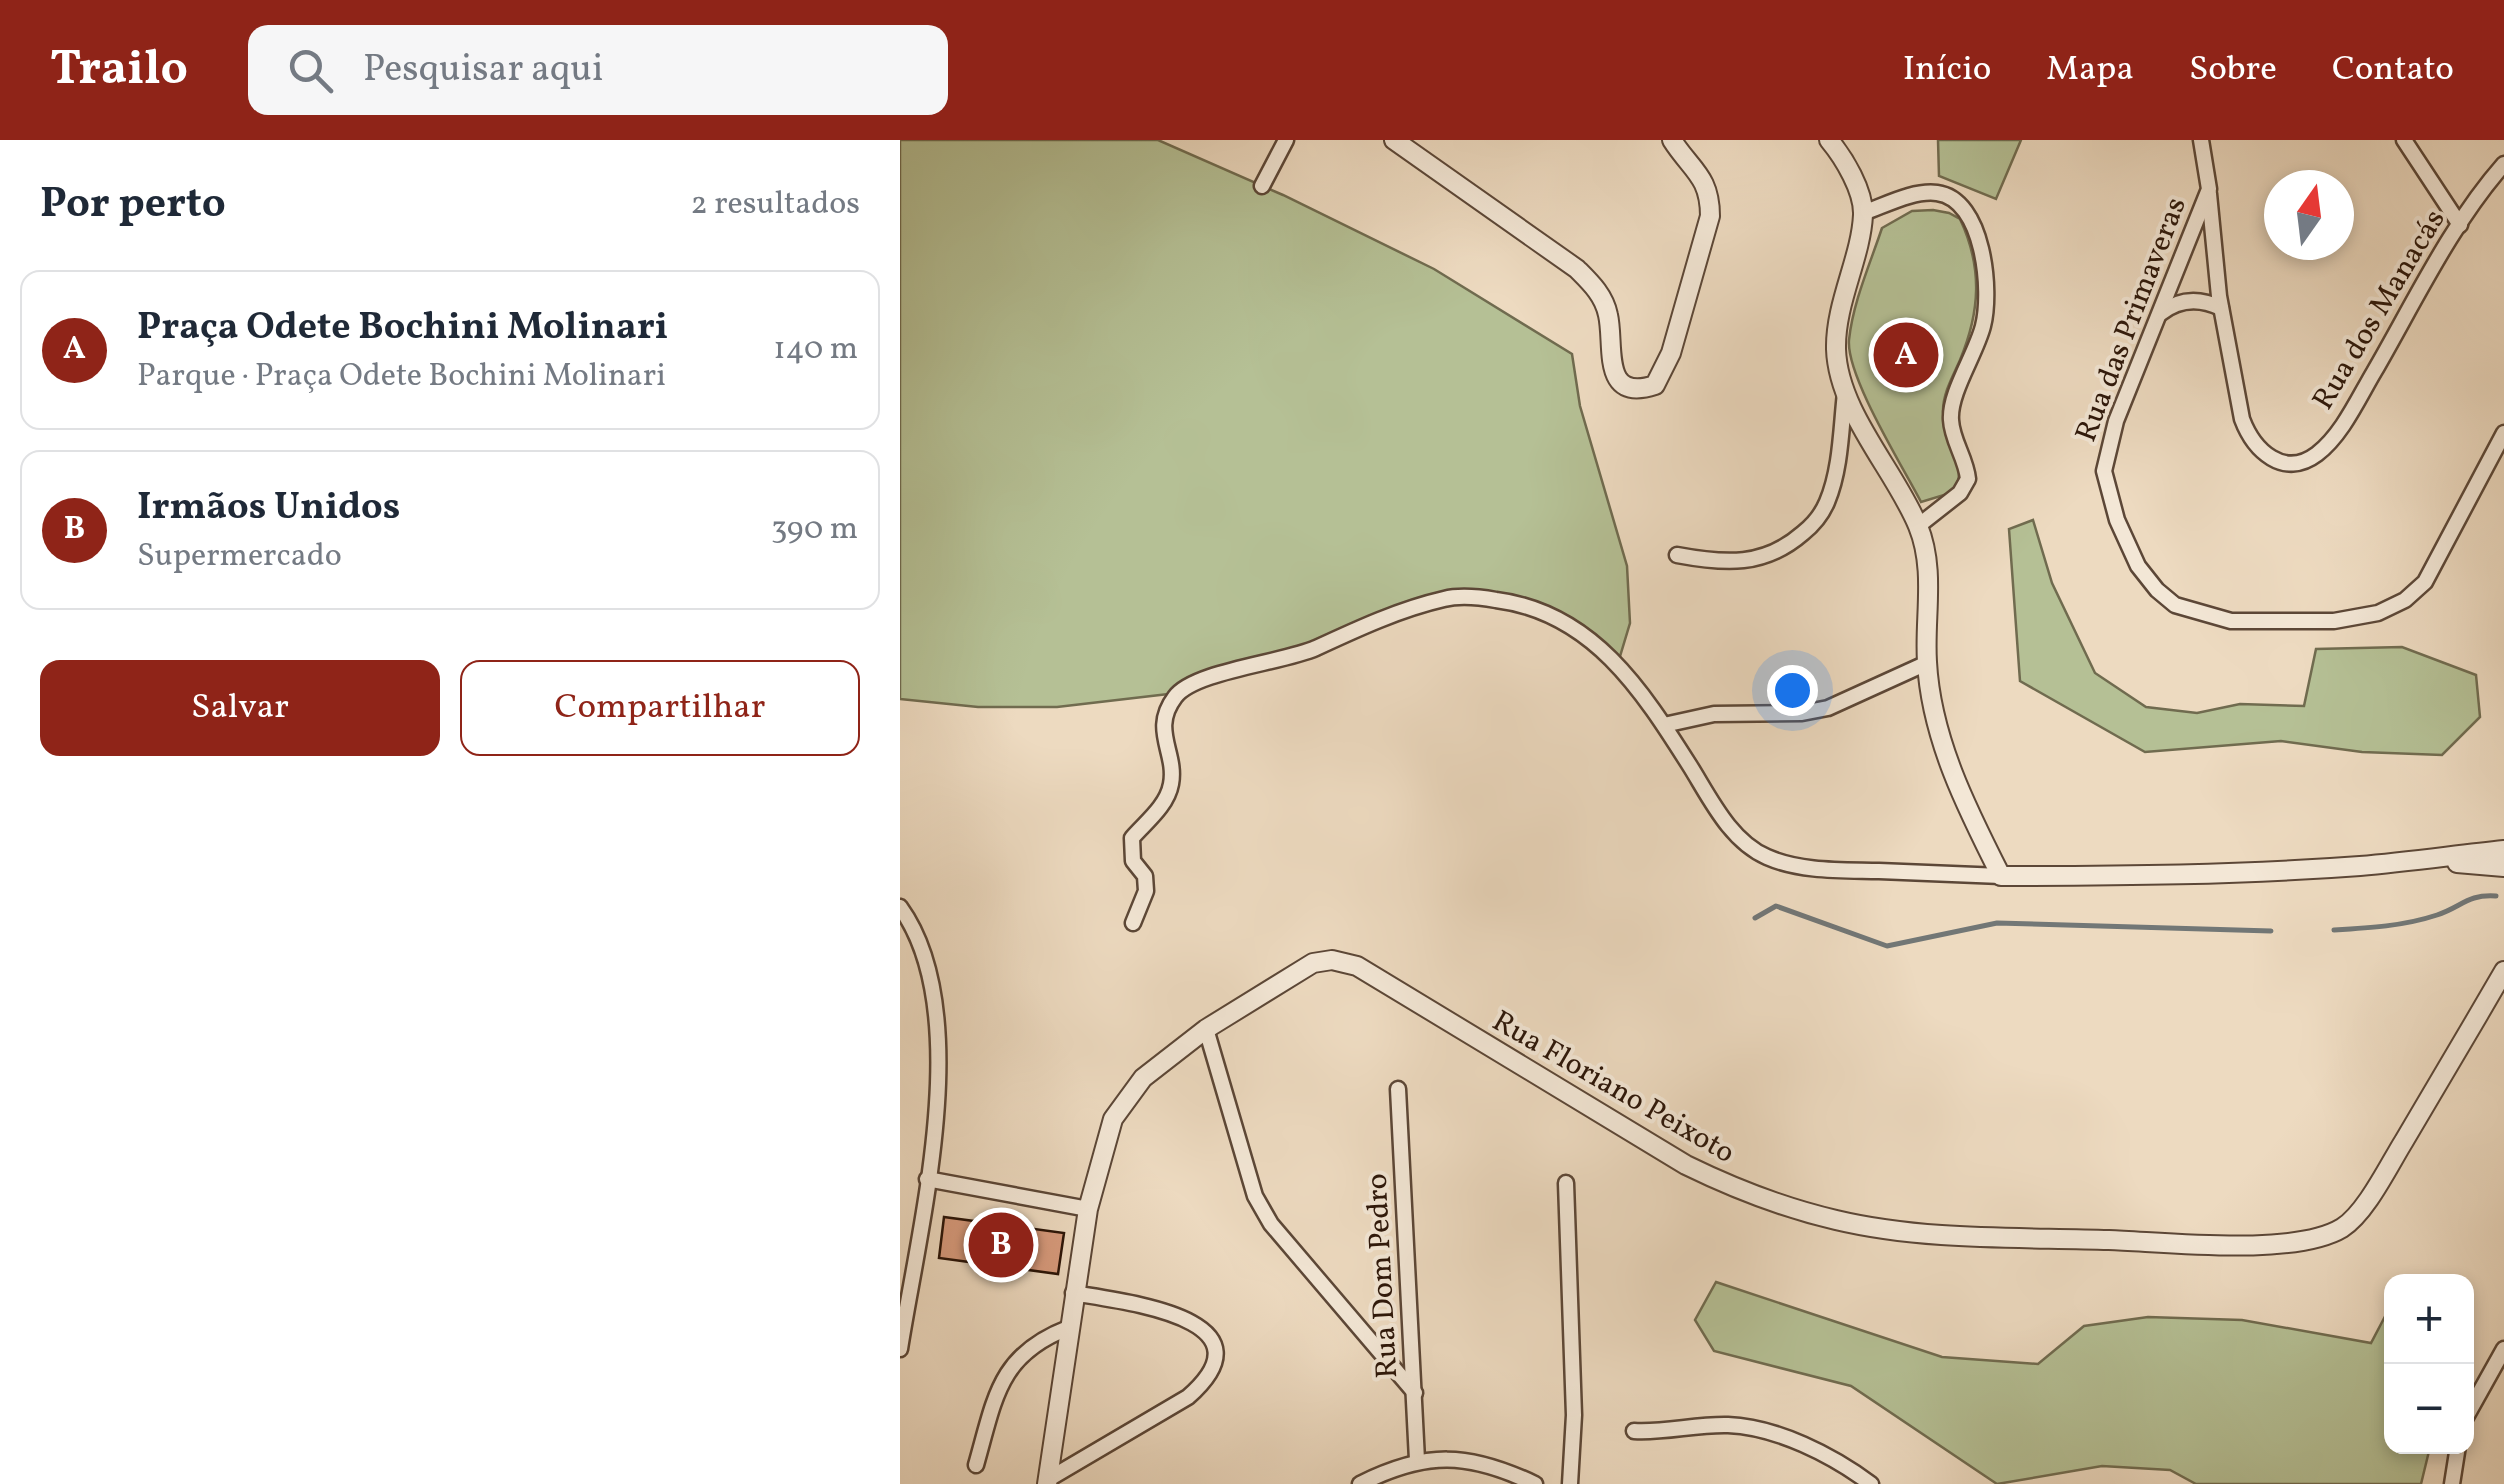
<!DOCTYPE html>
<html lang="pt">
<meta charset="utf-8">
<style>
body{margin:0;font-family:Vollkorn,serif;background:#f6f6f7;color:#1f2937}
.controls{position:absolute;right:30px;bottom:30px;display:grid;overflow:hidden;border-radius:20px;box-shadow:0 5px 15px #0003}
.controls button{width:90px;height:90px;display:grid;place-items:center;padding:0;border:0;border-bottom:2px solid #e0e1e3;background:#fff;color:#1f2937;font:50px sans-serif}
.compass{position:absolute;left:1364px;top:30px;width:90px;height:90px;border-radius:50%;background:#fff;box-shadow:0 5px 15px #0003;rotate:14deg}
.you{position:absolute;left:892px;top:550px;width:35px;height:35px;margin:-25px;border:8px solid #fff;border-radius:50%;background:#1a73e8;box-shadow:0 0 0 15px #1a73e833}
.badge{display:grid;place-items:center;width:65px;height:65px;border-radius:50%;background:#8f2418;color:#fff;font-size:32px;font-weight:700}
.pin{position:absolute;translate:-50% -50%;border:5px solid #fff;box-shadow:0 2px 10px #0006}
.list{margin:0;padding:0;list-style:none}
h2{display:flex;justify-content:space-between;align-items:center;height:130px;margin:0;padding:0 40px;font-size:42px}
h2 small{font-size:32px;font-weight:400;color:#747a83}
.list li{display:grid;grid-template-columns:65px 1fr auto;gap:30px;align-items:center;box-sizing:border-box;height:160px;margin:0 20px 20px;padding:0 20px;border:2px solid #e0e1e3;border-radius:20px}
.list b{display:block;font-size:38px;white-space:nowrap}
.list p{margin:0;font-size:32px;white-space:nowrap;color:#747a83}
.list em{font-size:32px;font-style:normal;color:#747a83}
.actions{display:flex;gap:20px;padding:30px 40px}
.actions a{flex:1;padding:22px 0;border:2px solid #8f2418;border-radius:20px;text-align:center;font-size:35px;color:#8f2418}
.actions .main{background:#8f2418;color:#fff}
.icon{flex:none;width:55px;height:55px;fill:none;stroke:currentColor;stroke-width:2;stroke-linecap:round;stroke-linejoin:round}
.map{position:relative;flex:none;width:1604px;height:1344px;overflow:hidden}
header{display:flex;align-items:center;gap:60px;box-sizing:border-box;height:140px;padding:0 50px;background:#8f2418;color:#fff}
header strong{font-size:48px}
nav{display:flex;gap:55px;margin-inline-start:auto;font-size:35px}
.search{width:700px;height:90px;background:#f6f6f7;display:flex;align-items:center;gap:25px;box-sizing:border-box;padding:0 35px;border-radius:20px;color:#747a83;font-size:38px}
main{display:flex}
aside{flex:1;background:#fff}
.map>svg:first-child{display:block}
.green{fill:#b5c095;stroke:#706b4f;stroke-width:2.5}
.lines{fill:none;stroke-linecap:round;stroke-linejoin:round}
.stream{stroke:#727776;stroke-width:5}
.building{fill:#d79b7d;stroke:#2c1609;stroke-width:2.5}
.minor-casing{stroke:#5c4737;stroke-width:19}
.tertiary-casing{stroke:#5c4737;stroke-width:22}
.minor{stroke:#f3e7d6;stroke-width:14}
.tertiary{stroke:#f3e7d6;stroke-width:18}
.labels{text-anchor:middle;stroke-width:8;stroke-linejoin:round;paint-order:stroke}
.street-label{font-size:30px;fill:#2c1609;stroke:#f3e7d6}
</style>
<header>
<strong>Trailo</strong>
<div class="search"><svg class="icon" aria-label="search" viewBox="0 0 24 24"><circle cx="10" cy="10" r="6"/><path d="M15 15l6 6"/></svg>Pesquisar aqui</div>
<nav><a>Início</a><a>Mapa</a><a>Sobre</a><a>Contato</a></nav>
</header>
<main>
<aside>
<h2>Por perto<small>2 resultados</small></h2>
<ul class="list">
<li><span class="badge">A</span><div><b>Praça Odete Bochini Molinari</b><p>Parque · Praça Odete Bochini Molinari</p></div><em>140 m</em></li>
<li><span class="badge">B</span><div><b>Irmãos Unidos</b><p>Supermercado</p></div><em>390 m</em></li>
</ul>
<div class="actions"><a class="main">Salvar</a><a>Compartilhar</a></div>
</aside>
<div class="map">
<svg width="1604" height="1344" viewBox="0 0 1604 1344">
<rect width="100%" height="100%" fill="#eddac0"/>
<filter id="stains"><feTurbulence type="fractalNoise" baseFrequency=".002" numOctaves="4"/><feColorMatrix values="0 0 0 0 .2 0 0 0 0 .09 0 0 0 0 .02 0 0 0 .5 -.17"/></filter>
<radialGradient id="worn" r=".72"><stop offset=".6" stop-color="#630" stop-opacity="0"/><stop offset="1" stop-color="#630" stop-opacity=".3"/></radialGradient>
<g class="green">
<polygon points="0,0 258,0 383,55 534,129 672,214 680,266 727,426 730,483 718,523 640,469 546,458 277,553 157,567 78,567 0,559"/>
<polygon points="1038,0 1121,0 1096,59 1039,36"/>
<path d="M1033,70L1049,73L1060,79C1083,128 1080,172 1060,220C1053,236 1043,253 1043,271C1043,300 1070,321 1054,352L1021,362C1003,327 946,236 949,200C953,162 970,124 982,88L1012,71Z"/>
<polygon points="1133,380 1152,443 1195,533 1246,567 1297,573 1340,564 1404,566 1416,509 1502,507 1576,535 1580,577 1542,615 1462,612 1381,601 1245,612 1120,541 1109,389"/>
<polygon points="816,1142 1042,1217 1138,1224 1184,1186 1248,1177 1342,1180 1471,1203 1491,1165 1492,1306 1530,1307 1521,1344 1296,1344 1270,1330 1202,1326 1097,1344 951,1246 814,1211 795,1180"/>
</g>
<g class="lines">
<g class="stream">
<polyline points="855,778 876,766 987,806 1097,783 1371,791"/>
<path d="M1434,790C1469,788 1504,786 1537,775C1562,767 1567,754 1596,756"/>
</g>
</g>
<polygon class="building" points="44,1077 164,1093 158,1134 39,1118"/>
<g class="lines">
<defs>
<g id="minor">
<polyline points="1301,0 1309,49 1216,281 1204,331 1217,380 1238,426 1257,450 1275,465 1331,481 1434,481 1478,473 1505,460 1525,442 1604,293"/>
<polyline points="1504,0 1560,85"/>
<polyline points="362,46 386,0"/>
<path d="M1309,54L1319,156L1342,279C1354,311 1384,339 1417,314C1442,295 1458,259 1474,232C1514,163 1551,84 1604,24"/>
<path d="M963,73C986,65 1013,50 1037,53C1084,59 1092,151 1083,186C1076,214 1049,253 1051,280C1052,301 1066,318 1068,339L1060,353L1018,386"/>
<path d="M1261,173C1280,158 1300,158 1321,168"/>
<path d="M777,415C825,424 864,427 903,393C913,385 922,374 927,362C941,329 941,288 945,253"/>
<polyline points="764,585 814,574 902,573 928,568 1027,523"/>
<path d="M0,767C76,872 19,1087 0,1209"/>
<path d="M233,783L246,751L245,736L233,721L232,698C246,682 267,666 271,644C277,612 250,590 275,557C294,531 382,523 416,508C457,489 500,469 544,459C560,455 579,457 596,460C692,472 742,550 790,626C810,658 830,701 867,717C901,732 943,730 979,731C1020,733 1060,734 1101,736"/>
<polyline points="306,889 355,1056 371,1084 515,1253"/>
<polyline points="498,949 517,1320"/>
<polyline points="27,1039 188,1069"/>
<polyline points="666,1043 674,1275 670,1344"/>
<polyline points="1566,1277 1604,1209"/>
<path d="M734,1291C765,1293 796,1284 828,1285C877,1287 932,1315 971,1344"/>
<path d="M76,1325C95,1259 98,1215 168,1188"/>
<path d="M147,1340L288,1257C378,1178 224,1162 173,1153"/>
<path d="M460,1344C526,1311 568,1312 635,1344"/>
<polyline points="1552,1344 1558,1306"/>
</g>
<g id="tertiary">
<path d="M494,0L677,129C690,142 704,155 708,175C715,205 700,263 755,245L771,213L810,76C810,36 791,30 772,0"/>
<path d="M929,0C944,18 964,51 963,75C961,118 935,163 936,209C938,272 995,330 1018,386C1036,430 1024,477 1027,522C1031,598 1067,669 1101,736C1220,736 1340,735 1460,726C1508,722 1556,715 1604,710"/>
<polyline points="1557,723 1604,727"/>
<path d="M147,1344L188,1069L213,979L243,938L306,889L413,823L432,820L457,826L786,1025C833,1048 884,1068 936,1080C1024,1101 1119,1097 1209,1100C1266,1102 1394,1117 1442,1088C1466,1073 1489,1025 1504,1001C1537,945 1571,888 1604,831"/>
</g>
</defs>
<use href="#minor" class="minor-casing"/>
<use href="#tertiary" class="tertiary-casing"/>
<use href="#minor" class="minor"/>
<use href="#tertiary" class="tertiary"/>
</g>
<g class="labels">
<g class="street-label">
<text transform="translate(1478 169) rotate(-59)" y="10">Rua dos Manacás</text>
<text transform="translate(1230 179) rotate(-69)" y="10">Rua das Primaveras</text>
<text transform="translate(714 946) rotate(30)" y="10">Rua Floriano Peixoto</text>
<text transform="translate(481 1136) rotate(-93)" y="10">Rua Dom Pedro</text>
</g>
</g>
<rect width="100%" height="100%" filter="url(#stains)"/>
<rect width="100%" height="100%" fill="url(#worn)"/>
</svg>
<div class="controls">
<button>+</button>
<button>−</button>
</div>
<svg class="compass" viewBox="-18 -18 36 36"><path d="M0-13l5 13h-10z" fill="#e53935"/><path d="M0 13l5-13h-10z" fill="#747a83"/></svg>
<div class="you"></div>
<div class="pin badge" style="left:1006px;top:215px">A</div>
<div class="pin badge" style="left:101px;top:1105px">B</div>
</div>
</main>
